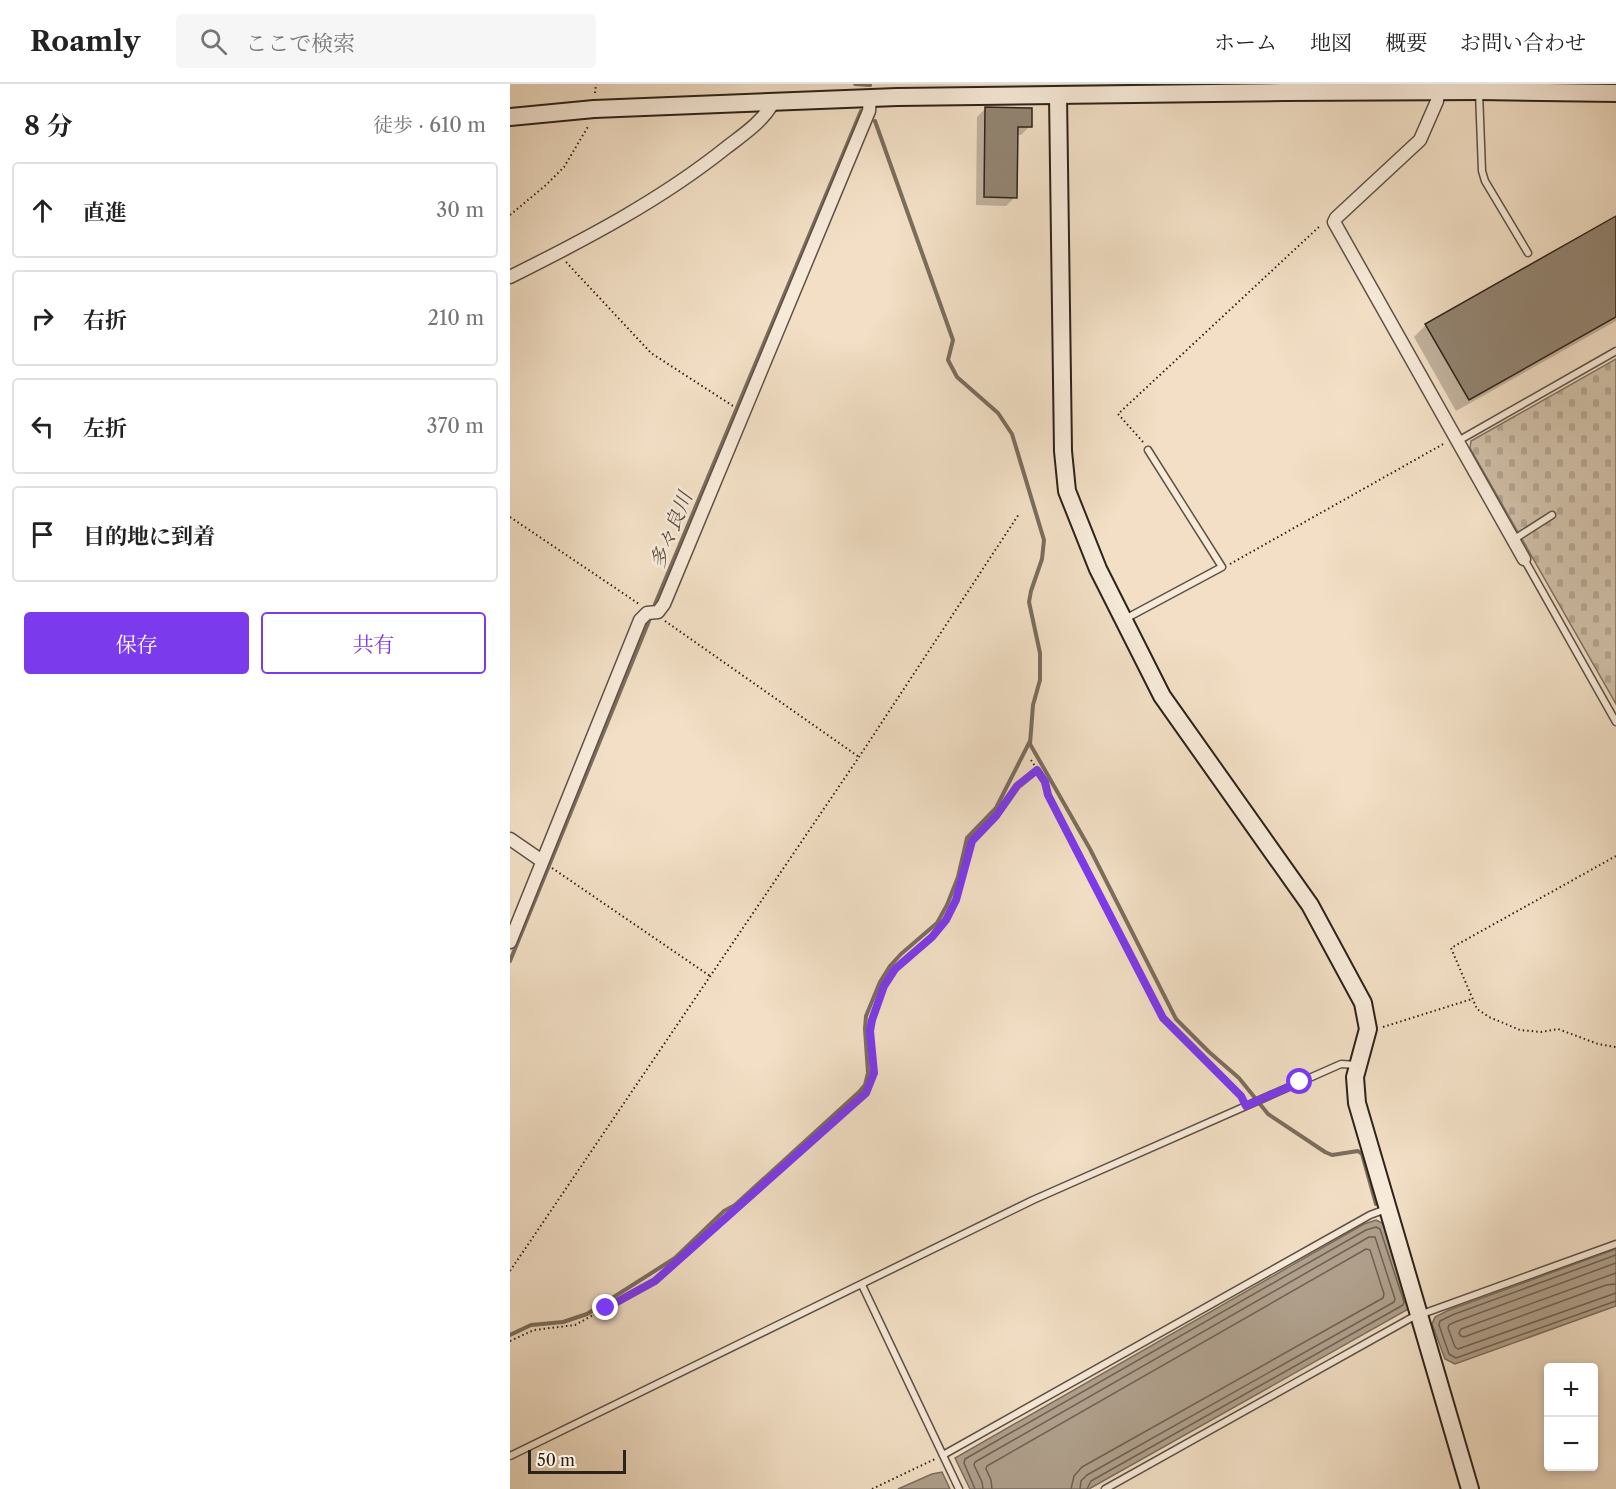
<!DOCTYPE html>
<html lang="ja">
<meta charset="utf-8">
<style>
body{margin:0;font-family:"Libre Caslon Text","Noto Serif JP",serif;background:#f6f6f6;color:#222}
.controls{position:absolute;right:18px;bottom:18px;display:grid;overflow:hidden;border-radius:6px;box-shadow:0 3px 9px #0003}
.controls button{width:54px;height:54px;display:grid;place-items:center;padding:0;border:0;border-bottom:2px solid #e0e0e0;background:#fff;color:#222;font:30px sans-serif}
.scale{position:absolute;left:18px;bottom:15px;width:98px;box-sizing:border-box;padding-left:6px;border:3px solid #2c231b;border-top:0;font-size:16px;line-height:21px;white-space:nowrap;color:#2c231b;-webkit-text-stroke:4px #f7ead9;paint-order:stroke}
.stop{position:absolute;width:18px;height:18px;margin:-14px;border:4px solid #7c3aed;border-radius:50%;background:#fff}
.stop.end{background:#7c3aed;border-color:#fff;box-shadow:0 2px 6px #0008}
.list{margin:0;padding:0;list-style:none}
h2{display:flex;justify-content:space-between;align-items:center;height:78px;margin:0;padding:0 24px;font-size:26px}
h2 small{font-size:20px;font-weight:400;color:#767676}
.list li{display:grid;grid-template-columns:39px 1fr auto;gap:18px;align-items:center;box-sizing:border-box;height:96px;margin:0 12px 12px;padding:0 12px;border:2px solid #e0e0e0;border-radius:6px}
.list b{display:block;font-size:22px;white-space:nowrap}
.list em{font-size:20px;font-style:normal;color:#767676}
.actions{display:flex;gap:12px;padding:18px 24px}
.actions a{flex:1;padding:14px 0;border:2px solid #7c3aed;border-radius:6px;text-align:center;font-size:21px;color:#7c3aed}
.actions .main{background:#7c3aed;color:#fff}
.icon{flex:none;width:33px;height:33px;fill:none;stroke:currentColor;stroke-width:2;stroke-linecap:round;stroke-linejoin:round}
.map{position:relative;flex:none;width:1106px;height:1405px;overflow:hidden}
header{display:flex;align-items:center;gap:36px;box-sizing:border-box;height:84px;padding:0 30px;background:#fff;border-bottom:2px solid #e0e0e0}
header strong{font-size:28px}
nav{display:flex;gap:33px;margin-inline-start:auto;font-size:21px}
.search{width:420px;height:54px;background:#f6f6f6;display:flex;align-items:center;gap:15px;box-sizing:border-box;padding:0 21px;border-radius:6px;color:#767676;font-size:22px}
main{display:flex}
aside{flex:1;background:#fff}
.map>svg:first-child{display:block}
.cemetery{fill:url(#cemetery-stones);stroke:#7e7162;stroke-width:1.5}
.water{fill:#af9f8b;stroke:#7b6d5e;stroke-width:1.5}
.shadow{fill:#0003}
.lines{fill:none;stroke-linecap:round;stroke-linejoin:round}
.shore{stroke:#6e6153;stroke-width:1.5}
.stream{stroke:#7b6d5e;stroke-width:4}
.building{fill:#938573;stroke:#2c231b;stroke-width:1.5}
.lane-casing{stroke:#5e5246;stroke-width:9}
.street-casing{stroke:#5e5246;stroke-width:15}
.secondary-casing{stroke:#2c231b;stroke-width:20}
.path{stroke:#2c231b;stroke-width:2;stroke-dasharray:1.5 3;stroke-linecap:butt}
.lane{stroke:#f7ead9;stroke-width:6}
.street{stroke:#f7ead9;stroke-width:12}
.secondary{stroke:#f7ead9;stroke-width:16}
.route{stroke:#7c3aed;stroke-width:8}
.labels{text-anchor:middle;stroke-width:5;stroke-linejoin:round;paint-order:stroke}
.water-label{font-size:20px;font-style:italic;fill:#5a4e42;stroke:#f7ead9}
</style>
<header>
<strong>Roamly</strong>
<div class="search"><svg class="icon" aria-label="search" viewBox="0 0 24 24"><circle cx="10" cy="10" r="6"/><path d="M15 15l6 6"/></svg>ここで検索</div>
<nav><a>ホーム</a><a>地図</a><a>概要</a><a>お問い合わせ</a></nav>
</header>
<main>
<aside>
<h2>8 分<small>徒歩 · 610 m</small></h2>
<ul class="list">
<li><svg class="icon" aria-label="ahead" viewBox="0 0 24 24"><path d="M12 20V5M6 11l6-6 6 6"/></svg><div><b>直進</b></div><em>30 m</em></li>
<li><svg class="icon" aria-label="right" viewBox="0 0 24 24"><path d="M7 20v-9h11M14 6l5 5-5 5"/></svg><div><b>右折</b></div><em>210 m</em></li>
<li><svg class="icon" aria-label="left" viewBox="0 0 24 24"><path d="M17 20v-9H6M10 6l-5 5 5 5"/></svg><div><b>左折</b></div><em>370 m</em></li>
<li><svg class="icon" aria-label="arrive" viewBox="0 0 24 24"><path d="M6 21V4h12l-3 4 3 4H6"/></svg><div><b>目的地に到着</b></div></li>
</ul>
<div class="actions"><a class="main">保存</a><a>共有</a></div>
</aside>
<div class="map">
<svg width="1106" height="1405" viewBox="0 0 1106 1405">
<defs>
<pattern id="cemetery-stones" width="16" height="16" patternUnits="userSpaceOnUse" patternTransform="scale(1.5)"><rect width="16" height="16" fill="#d0bfa8"/><path d="M2 7V4a2 2 0 0 1 4 0v3zM10 15v-3a2 2 0 0 1 4 0v3z" fill="#b3a490"/></pattern>
</defs>
<rect width="100%" height="100%" fill="#f2dfc5"/>
<filter id="stains"><feTurbulence type="fractalNoise" baseFrequency=".00333" numOctaves="4"/><feColorMatrix values="0 0 0 0 .2 0 0 0 0 .09 0 0 0 0 .02 0 0 0 .5 -.17"/></filter>
<radialGradient id="worn" r=".72"><stop offset=".6" stop-color="#630" stop-opacity="0"/><stop offset="1" stop-color="#630" stop-opacity=".3"/></radialGradient>
<polygon class="cemetery" points="1106,275 1106,620 960,364 961,357"/>
<g class="water">
<polygon points="866,1136 876,1141 902,1223 579,1405 460,1405 445,1374 854,1140"/>
<polygon points="1106,1165 1106,1222 945,1280 935,1275 922,1240 925,1233 939,1226"/>
<polygon points="432,1388 440,1405 388,1405 422,1390"/>
</g>
<g class="shadow">
<polygon points="476,24 520,42 511,51 506,51 505,113 496,122 466,121 467,33"/>
<polygon points="1106,134 1106,237 946,327 904,253 916,241"/>
</g>
<g class="lines">
<g class="shore">
<polyline points="1106,1171 942,1231 930,1237 929,1241 939,1270 946,1274 1106,1217"/>
<polyline points="1106,1179 945,1238 939,1241 938,1244 945,1263 948,1265 1106,1209"/>
<polyline points="1106,1189 951,1245 949,1249 951,1252 954,1253 1096,1201 1106,1200"/>
<polyline points="465,1405 454,1379 455,1375 856,1146 866,1143 870,1145 894,1218 893,1221 581,1397 577,1405"/>
<polyline points="473,1405 472,1398 464,1381 465,1378 859,1153 865,1153 885,1215 884,1218 577,1391 571,1397 570,1405"/>
<polyline points="482,1405 481,1396 476,1385 477,1382 856,1165 860,1166 874,1210 873,1214 572,1383 564,1392 561,1405"/>
</g>
<g class="stream">
<polyline points="345,0 360,1"/>
<polyline points="365,37 443,256 438,276 447,293 488,329 502,350 534,456 532,475 521,507 519,518 530,569 530,596 523,621 520,660 580,765 666,935 699,968 729,994 758,1030 815,1068 822,1071 848,1067 852,1070 866,1120"/>
<polyline points="143,525 351,27"/>
<polyline points="0,877 141,532"/>
<polyline points="0,1251 21,1241 53,1238 77,1230 165,1174 214,1127 225,1121 349,1008 355,1001 358,989 355,945 356,932 370,898 380,882 391,870 427,839 437,821 448,793 457,754 486,724 520,657"/>
</g>
</g>
<g class="building">
<polygon points="475,23 522,24 522,43 508,43 507,114 474,113"/>
<polygon points="1106,132 1106,233 959,316 915,240"/>
</g>
<g class="lines">
<defs>
<g id="lane">
<polyline points="969,8 972,87 975,97 1018,169"/>
<polyline points="948,357 1106,267"/>
<polyline points="1003,456 1042,431"/>
<polyline points="1014,475 1106,638"/>
<polyline points="615,535 712,483 638,366"/>
<polyline points="352,1201 449,1405"/>
<polyline points="433,1371 860,1131 876,1125"/>
<polyline points="0,1372 523,1116 831,980 847,981"/>
<polyline points="595,1405 901,1234 1106,1160"/>
</g>
<g id="street">
<polyline points="928,7 927,17 910,56 826,134 824,138 1014,475"/>
<path d="M0,193C76,155 151,116 217,63C234,50 252,38 263,19"/>
<polyline points="0,755 32,777"/>
<polyline points="0,858 130,536 137,529 148,528 154,520 359,27 360,13"/>
</g>
<g id="secondary">
<polyline points="548,11 553,367 557,407 588,485 652,612 800,821 853,919 858,945 845,993 847,1019 960,1405"/>
<polyline points="0,33 84,25 387,13 773,8 969,7 1106,9"/>
</g>
</defs>
<use href="#lane" class="lane-casing"/>
<use href="#street" class="street-casing"/>
<use href="#secondary" class="secondary-casing"/>
<g class="path">
<polyline points="85,9 86,0"/>
<polyline points="0,131 36,101 54,83 79,41"/>
<polyline points="56,178 141,269 223,322"/>
<polyline points="633,358 608,330 811,141"/>
<polyline points="0,433 129,520"/>
<polyline points="720,480 935,359"/>
<polyline points="155,537 349,673"/>
<polyline points="521,676 535,698 538,711 653,934 732,1014"/>
<polyline points="1106,772 941,864 967,925 979,933 1010,946 1031,948 1048,945 1088,960 1106,963"/>
<polyline points="42,784 200,892"/>
<polyline points="873,943 962,915"/>
<polyline points="0,1187 349,673 509,430"/>
<polyline points="0,1257 24,1246 65,1241 145,1197 356,1009 364,989 360,947 362,936 374,902 385,885 422,853 436,836 445,815 462,757 486,732 507,702 527,686"/>
<polyline points="362,1405 425,1375"/>
</g>
<use href="#lane" class="lane"/>
<use href="#street" class="street"/>
<use href="#secondary" class="secondary"/>
</g>
<g class="lines">
<polyline class="route" points="96,1224 145,1197 356,1009 364,989 360,947 362,936 374,902 385,885 422,853 436,836 446,816 462,757 486,732 507,702 527,686 535,698 538,711 653,934 731,1012 736,1022 790,998"/>
</g>
<g class="labels">
<g class="water-label">
<text transform="translate(161 446) rotate(-68)" y="7">多々良川</text>
</g>
</g>
<rect width="100%" height="100%" filter="url(#stains)"/>
<rect width="100%" height="100%" fill="url(#worn)"/>
</svg>
<div class="controls">
<button>+</button>
<button>−</button>
</div>
<div class="scale">50 m</div>
<div class="stop" style="left:790px;top:998px"></div>
<div class="stop end" style="left:96px;top:1224px"></div>
</div>
</main>
